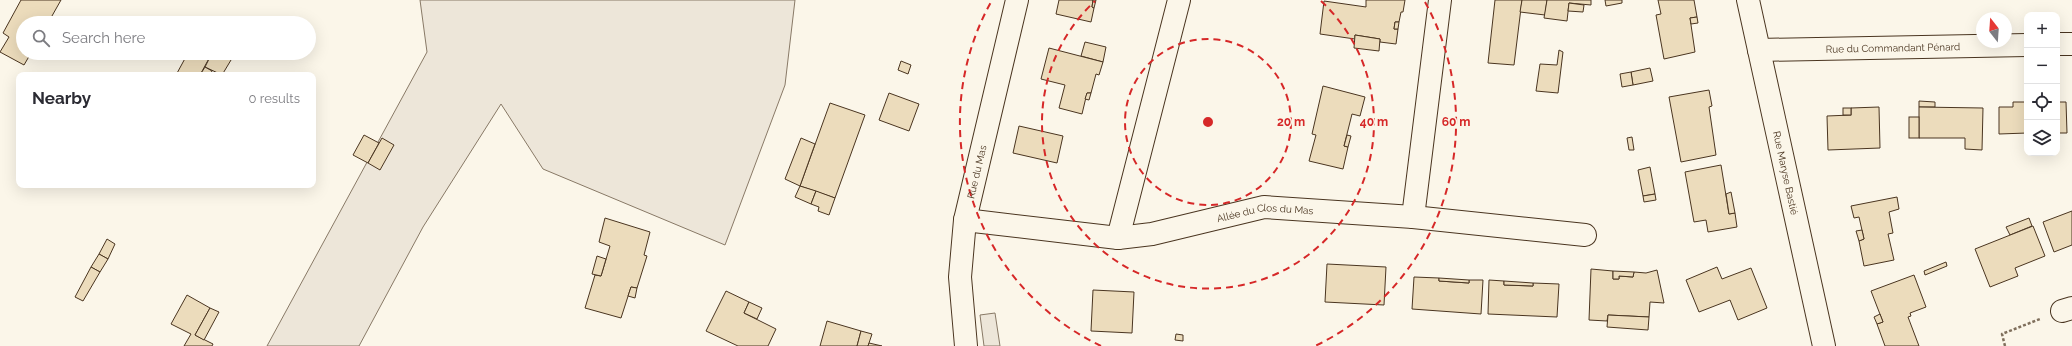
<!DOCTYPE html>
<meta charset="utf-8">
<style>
body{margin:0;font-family:Raleway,sans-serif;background:#f2f2f3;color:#2b2b33}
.controls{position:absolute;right:12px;top:12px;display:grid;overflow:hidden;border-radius:8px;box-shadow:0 4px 16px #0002}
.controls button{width:36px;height:36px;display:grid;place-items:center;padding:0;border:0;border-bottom:1px solid #e1e1e2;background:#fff;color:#2b2b33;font:20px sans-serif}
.compass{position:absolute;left:1976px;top:12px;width:36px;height:36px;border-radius:50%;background:#fff;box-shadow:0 4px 16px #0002;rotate:343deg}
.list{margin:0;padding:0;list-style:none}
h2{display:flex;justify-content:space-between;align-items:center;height:52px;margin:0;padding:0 16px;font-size:17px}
h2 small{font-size:13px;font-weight:400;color:#7c7c81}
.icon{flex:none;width:22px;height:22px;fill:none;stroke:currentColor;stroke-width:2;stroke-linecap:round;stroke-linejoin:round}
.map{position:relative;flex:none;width:2072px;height:346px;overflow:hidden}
.search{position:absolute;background:#fff;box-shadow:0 4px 16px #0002;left:16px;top:16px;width:300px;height:44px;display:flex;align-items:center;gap:10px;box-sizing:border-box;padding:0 14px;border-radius:22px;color:#7c7c81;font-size:15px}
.panel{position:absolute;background:#fff;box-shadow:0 4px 16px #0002;left:16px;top:72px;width:300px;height:116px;border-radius:8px}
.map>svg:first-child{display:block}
.green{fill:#ede6d9;stroke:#887966}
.building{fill:#ecdcbc;stroke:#4a3520}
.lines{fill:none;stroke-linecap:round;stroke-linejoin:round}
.minor-casing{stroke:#4a3520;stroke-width:24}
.path{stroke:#7f6f5c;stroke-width:2.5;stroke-dasharray:3 2;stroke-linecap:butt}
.minor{stroke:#fbf6e9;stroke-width:22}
.ring{fill:none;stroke:#d62828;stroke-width:2;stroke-dasharray:7 5}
.labels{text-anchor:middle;stroke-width:3;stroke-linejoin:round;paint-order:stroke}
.street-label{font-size:10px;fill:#4a3520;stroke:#fbf6e9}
.centre{fill:#d62828;stroke:#fbf6e9;stroke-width:2}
.ring-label{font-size:12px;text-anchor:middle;font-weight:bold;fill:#d62828;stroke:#fbf6e9;stroke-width:3;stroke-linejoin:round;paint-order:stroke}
</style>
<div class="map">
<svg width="2072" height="346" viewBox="0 0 2072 346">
<rect width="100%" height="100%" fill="#fbf6e9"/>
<g class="green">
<polygon points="420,0 795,0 785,85 725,245 543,169 501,104 423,227 359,346 267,346 427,52"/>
<polygon points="995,313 1000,346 984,346 980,315"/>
</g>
<g class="building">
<polygon points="21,0 61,0 48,23 23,23 23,53 31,53 24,65 0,52 9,37 3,33"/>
<polygon points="1059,0 1093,0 1092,7 1094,8 1091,22 1056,14"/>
<polygon points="1093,0 1096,0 1094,8 1092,7"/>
<polygon points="1366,0 1405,0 1403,12 1401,12 1399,22 1395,22 1394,29 1398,29 1396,44 1380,42 1380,39 1355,35 1355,39 1320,34 1324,1 1366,7"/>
<polygon points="1495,0 1522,0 1514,65 1488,63"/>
<polygon points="1522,0 1547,0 1545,15 1520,12"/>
<polygon points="1547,0 1591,0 1591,5 1569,3 1567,21 1544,18"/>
<polygon points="1605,0 1622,0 1622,3 1606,6"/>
<polygon points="1658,0 1694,0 1697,17 1690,18 1695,52 1664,59 1656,15 1661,14"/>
<polygon points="1569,3 1584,5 1583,12 1568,11"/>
<polygon points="1697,17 1698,23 1691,24 1690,18"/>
<polygon points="1395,22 1399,22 1398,29 1394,29"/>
<polygon points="1355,35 1380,39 1379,51 1354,48"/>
<polygon points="1085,42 1106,47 1103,62 1081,56"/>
<polygon points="1049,48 1103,62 1099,75 1096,74 1091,93 1087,93 1082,114 1059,108 1065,85 1041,79"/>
<polygon points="1559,50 1563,52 1558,93 1536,91 1540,64 1557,65"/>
<polygon points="188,53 212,53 200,75 176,75"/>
<polygon points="212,53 231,53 234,55 222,75 205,67"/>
<polygon points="901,61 911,65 908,74 898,70"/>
<polygon points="205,67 212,71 210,75 200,75"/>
<polygon points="1650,68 1653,81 1633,85 1631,72"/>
<polygon points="1631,72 1633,85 1622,87 1620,74"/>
<polygon points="1323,86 1365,97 1360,116 1352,114 1344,146 1348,147 1343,169 1309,161 1316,135 1312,134"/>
<polygon points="1709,90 1712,106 1709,107 1716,155 1681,162 1669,97"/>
<polygon points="889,93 919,104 909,131 879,120"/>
<polygon points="1087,93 1091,93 1089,100 1085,99"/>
<polygon points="1919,101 1935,102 1935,107 1919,107"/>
<polygon points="2013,102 2027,102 2027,133 1999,134 1999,107 2013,107"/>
<polygon points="2057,102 2066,102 2067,133 2057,133"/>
<polygon points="830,103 865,115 835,198 800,186"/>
<polygon points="1879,107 1880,148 1828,150 1827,116 1851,115 1851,108"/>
<polygon points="1919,107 1983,108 1982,150 1965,149 1965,138 1919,138"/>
<rect x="1843" y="108" width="8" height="7"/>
<rect x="1909" y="117" width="10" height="21"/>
<polygon points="1019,126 1063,136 1057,163 1013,153"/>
<polygon points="364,135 379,143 368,163 353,155"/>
<polygon points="1347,135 1351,136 1348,147 1344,146"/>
<polygon points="1632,137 1634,150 1629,150 1627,138"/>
<polygon points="382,138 394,145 380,170 368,163"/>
<polygon points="801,138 815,144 800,186 785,179"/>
<polygon points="1721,165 1729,214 1735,213 1737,227 1708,232 1706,220 1694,222 1685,172"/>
<polygon points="1650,167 1655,194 1643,196 1638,170"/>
<polygon points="800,186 816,191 811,204 795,197"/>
<polygon points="816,191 835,198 829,215 818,211 819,207 811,204"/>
<polygon points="1731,192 1735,213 1729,214 1726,194"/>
<polygon points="1655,194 1656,200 1644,202 1643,196"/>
<polygon points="1897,197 1899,209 1889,212 1893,233 1888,234 1894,260 1864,266 1859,241 1864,239 1859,217 1854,218 1851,206"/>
<polygon points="2072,211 2072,245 2054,252 2043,222"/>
<polygon points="605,218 650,232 644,255 647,256 637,288 631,287 621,318 585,308 595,275 601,276 610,246 599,242"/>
<polygon points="2029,218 2032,226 2010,235 2006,227"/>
<polygon points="2033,226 2045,256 2015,268 2018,276 1990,287 1975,249"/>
<polygon points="1862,230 1864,239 1859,241 1856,231"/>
<polygon points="107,239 115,244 108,259 99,254"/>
<polygon points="99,254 108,259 100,272 91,267"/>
<polygon points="597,256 606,259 601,276 592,274"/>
<polygon points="1946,262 1947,266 1925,275 1924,271"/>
<polygon points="1327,264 1386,267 1384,305 1325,302"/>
<polygon points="91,267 100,272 83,301 75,297"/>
<polygon points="1717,267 1722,279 1751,268 1767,308 1738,320 1730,300 1699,312 1686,280"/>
<polygon points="1591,269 1613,271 1613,279 1619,279 1619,276 1633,277 1634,272 1646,273 1657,270 1664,303 1650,302 1649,317 1608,315 1607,321 1589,320"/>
<polygon points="1613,271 1634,272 1633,277 1619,276 1619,279 1613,279"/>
<polygon points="1914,275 1926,307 1910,313 1911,316 1908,317 1919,346 1885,346 1877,324 1883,322 1871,291"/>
<polygon points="1414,277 1439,278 1439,281 1469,283 1469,280 1483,280 1481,314 1412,309"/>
<polygon points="1439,278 1469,280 1469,283 1439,281"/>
<polygon points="1489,280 1504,281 1504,285 1533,286 1533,283 1559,284 1557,317 1488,314"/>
<polygon points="1504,281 1533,283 1533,286 1504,285"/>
<polygon points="631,287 637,288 635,298 628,296"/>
<polygon points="1093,290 1134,292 1132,333 1091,331"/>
<polygon points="726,291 749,302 744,313 776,329 768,346 738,346 706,331"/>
<polygon points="187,295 210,308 195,335 213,344 212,346 184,346 191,334 171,324"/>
<polygon points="749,302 762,308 757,319 744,313"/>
<polygon points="210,308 219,312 204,340 195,335"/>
<polygon points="1880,314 1883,322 1877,324 1874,317"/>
<polygon points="1608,315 1649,317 1648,330 1607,327"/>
<polygon points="827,321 861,331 857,346 820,346"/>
<polygon points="861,331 872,334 868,346 857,346"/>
<polygon points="1176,334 1183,335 1183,341 1175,340"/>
<polygon points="869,343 882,346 868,346"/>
</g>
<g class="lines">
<defs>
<g id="minor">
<path id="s1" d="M1748,0L1824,346"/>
<polyline points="2057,44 2072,44"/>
<path id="s2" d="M1759,50L2027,45"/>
<polyline points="1413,217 1440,0"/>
<path id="s3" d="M965,220L1118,238L1152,234L1264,207L1413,217L1585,235"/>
<polyline points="1118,238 1179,0"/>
<polyline points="2062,311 2072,308"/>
<path id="s4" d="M966,346L960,277L965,220L1017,0"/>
</g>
</defs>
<use href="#minor" class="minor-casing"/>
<polyline class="path" points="2005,346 2002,334 2040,319"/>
<use href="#minor" class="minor"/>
</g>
<g class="ring">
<circle cx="1208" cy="122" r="83"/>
<path d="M1321 1A166 166 0 1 1 1095 1"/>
<path d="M1101 346A248 248 0 0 1 991 2M1425 2A248 248 0 0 1 1315 346"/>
</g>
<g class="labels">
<g class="street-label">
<text dy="4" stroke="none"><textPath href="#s2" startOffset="134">Rue du Commandant Pénard</textPath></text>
<text dy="4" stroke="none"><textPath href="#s4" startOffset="176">Rue du Mas</textPath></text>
<text dy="4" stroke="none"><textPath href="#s1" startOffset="177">Rue Maryse Bastié</textPath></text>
<text dy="4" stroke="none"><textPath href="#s3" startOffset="304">Allée du Clos du Mas</textPath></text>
</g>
</g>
<circle cx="1208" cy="122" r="6" class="centre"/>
<g class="ring-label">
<text x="1291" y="126">20 m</text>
<text x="1374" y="126">40 m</text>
<text x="1456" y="126">60 m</text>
</g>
</svg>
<div class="controls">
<button>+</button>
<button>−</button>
<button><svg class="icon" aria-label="locate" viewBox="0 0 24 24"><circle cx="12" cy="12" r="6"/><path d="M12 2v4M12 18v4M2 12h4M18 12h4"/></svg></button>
<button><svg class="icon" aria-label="layers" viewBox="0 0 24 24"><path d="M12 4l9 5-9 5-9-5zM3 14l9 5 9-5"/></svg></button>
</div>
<svg class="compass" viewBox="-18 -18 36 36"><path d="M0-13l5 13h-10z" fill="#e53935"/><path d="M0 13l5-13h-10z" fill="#7c7c81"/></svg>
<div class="search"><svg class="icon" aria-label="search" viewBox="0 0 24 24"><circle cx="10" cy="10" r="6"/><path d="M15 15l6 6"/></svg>Search here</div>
<section class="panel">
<h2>Nearby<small>0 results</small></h2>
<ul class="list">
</ul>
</section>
</div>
